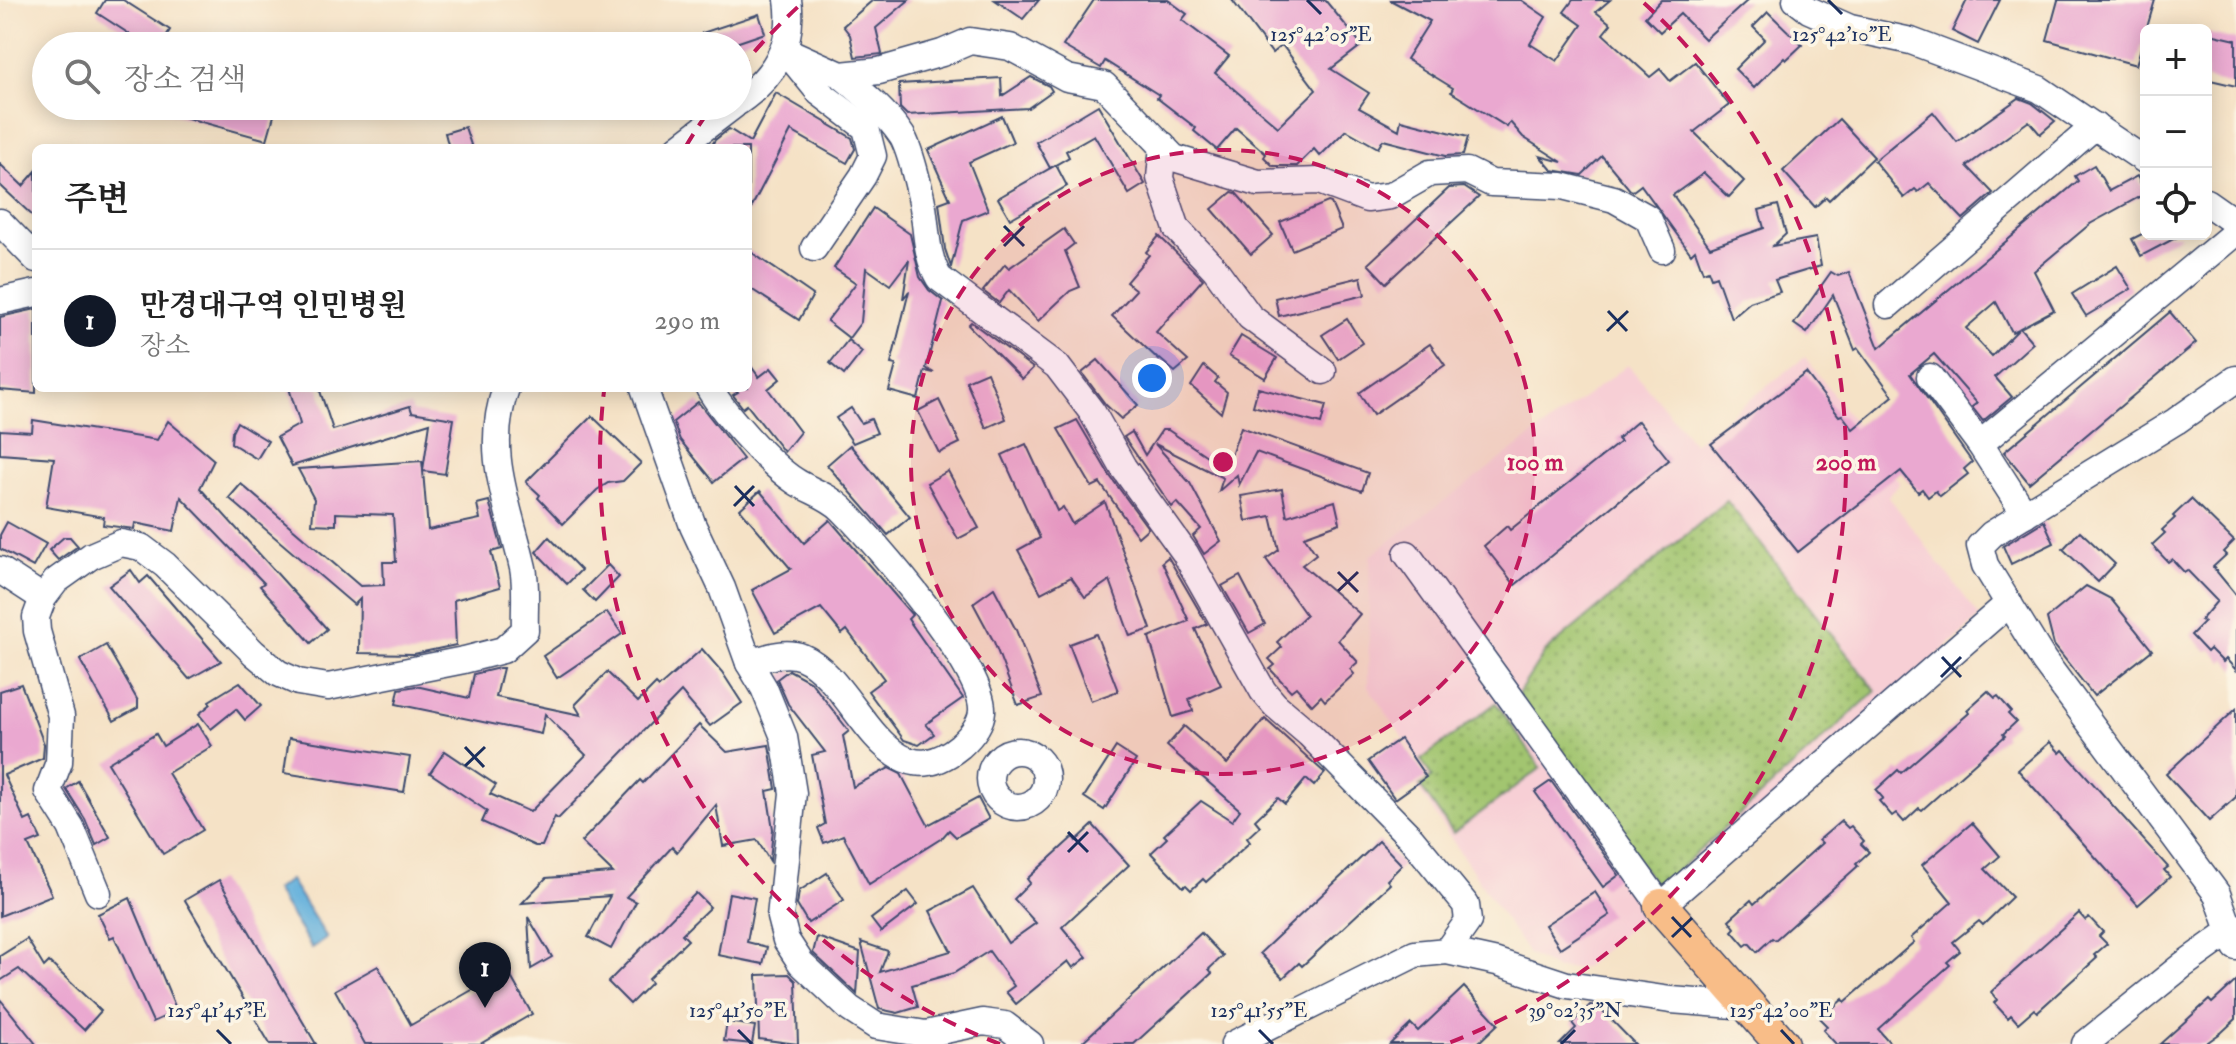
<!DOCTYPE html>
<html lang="ko">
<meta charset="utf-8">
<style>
body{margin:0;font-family:"IM FELL Double Pica","Noto Serif KR",serif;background:#f6f6f6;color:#222}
.controls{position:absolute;right:24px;top:24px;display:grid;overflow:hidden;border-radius:12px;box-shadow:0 4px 20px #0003}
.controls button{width:72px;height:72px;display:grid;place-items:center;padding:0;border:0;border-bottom:2px solid #e0e0e0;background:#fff;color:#222;font:40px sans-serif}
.you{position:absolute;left:1152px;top:378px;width:28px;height:28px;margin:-20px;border:6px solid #fff;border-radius:50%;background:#1a73e8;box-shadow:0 0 0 12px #1a73e833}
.badge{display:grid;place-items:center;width:52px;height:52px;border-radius:50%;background:#111827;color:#fff;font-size:26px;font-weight:700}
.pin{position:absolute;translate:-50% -66px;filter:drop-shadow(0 2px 4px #0008)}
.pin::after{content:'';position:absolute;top:42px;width:28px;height:24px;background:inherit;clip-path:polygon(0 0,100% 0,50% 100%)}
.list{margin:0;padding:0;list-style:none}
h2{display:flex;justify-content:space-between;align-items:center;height:104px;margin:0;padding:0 32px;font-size:34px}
h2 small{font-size:26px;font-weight:400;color:#767676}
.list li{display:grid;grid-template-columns:52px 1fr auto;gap:24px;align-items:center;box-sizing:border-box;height:144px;padding:0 32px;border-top:2px solid #e0e0e0}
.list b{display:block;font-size:30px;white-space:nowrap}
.list p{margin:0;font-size:26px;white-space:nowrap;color:#767676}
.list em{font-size:26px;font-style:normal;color:#767676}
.icon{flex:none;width:44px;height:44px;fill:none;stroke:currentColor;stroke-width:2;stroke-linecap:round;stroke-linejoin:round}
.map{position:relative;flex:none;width:2236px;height:1044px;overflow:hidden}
.search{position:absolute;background:#fff;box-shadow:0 4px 20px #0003;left:32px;top:32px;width:720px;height:88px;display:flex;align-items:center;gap:20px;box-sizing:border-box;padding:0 28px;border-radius:44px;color:#767676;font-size:30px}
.panel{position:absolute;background:#fff;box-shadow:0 4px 20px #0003;left:32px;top:144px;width:720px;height:248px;border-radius:12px}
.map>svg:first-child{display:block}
.built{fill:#f7cfd5}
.grass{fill:url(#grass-dots);stroke:#5e7a66;stroke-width:2}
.water{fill:#63b0dc;stroke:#3f709d;stroke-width:2}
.building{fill:#eaa8d0;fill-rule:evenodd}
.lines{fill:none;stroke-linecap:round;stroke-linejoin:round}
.minor-casing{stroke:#3c4a6e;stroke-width:29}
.major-casing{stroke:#3c4a6e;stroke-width:37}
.minor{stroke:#fff;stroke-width:26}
.major{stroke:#f8bd88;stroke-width:34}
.ticks{fill:none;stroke:#1b2f5e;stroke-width:3}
.ring{fill:none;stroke:#c2185b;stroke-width:4;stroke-dasharray:14 10}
.ticks-label{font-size:20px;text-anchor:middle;fill:#1b2f5e;stroke:#fcf5e5;stroke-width:7;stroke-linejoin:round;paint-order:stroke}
.centre{fill:#c2185b;stroke:#fcf5e5;stroke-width:4}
.ring-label{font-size:24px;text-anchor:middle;font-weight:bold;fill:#c2185b;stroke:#fcf5e5;stroke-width:7;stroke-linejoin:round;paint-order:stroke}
</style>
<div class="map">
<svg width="2236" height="1044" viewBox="0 0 2236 1044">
<defs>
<pattern id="grass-dots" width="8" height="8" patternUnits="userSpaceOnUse" patternTransform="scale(2)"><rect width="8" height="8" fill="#a2c56f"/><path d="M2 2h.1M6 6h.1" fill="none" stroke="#83a05e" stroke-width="1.8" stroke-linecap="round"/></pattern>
</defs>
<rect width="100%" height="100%" fill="#fcf5e5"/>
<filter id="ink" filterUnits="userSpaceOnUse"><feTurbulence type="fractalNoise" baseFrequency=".0125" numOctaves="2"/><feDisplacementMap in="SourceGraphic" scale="16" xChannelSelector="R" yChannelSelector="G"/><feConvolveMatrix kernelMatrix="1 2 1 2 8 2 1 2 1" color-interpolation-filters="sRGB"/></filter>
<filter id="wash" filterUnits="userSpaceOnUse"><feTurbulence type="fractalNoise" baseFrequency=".006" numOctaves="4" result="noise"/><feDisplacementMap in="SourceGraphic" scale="32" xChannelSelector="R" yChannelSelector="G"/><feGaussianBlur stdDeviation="1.8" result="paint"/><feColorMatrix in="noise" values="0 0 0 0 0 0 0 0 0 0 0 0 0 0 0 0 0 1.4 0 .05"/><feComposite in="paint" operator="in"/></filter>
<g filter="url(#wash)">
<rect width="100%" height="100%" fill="#f5e2c6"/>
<polygon class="built" points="1805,357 1900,483 1888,496 1980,617 1584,968 1556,969 1528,954 1416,786 1429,777 1368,686 1370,556 1628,365 1694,443"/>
<g class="grass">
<polygon points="1727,501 1876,691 1658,888 1518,694 1545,652"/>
<polygon points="1496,703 1541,768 1453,833 1420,786 1432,777 1421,760"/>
</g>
<polygon class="water" points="290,880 327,938 312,948 275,890"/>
<g id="blocks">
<g class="building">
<polygon points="105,0 123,0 170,30 160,46 148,46 97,13"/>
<polygon points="873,0 909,0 876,28 882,54 855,57 850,35 843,26"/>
<polygon points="995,0 1039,0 1023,19"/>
<polygon points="1094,0 1168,0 1187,14 1182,20 1229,56 1215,73 1278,127 1316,90 1282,45 1272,53 1232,0 1325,0 1362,45 1331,69 1369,93 1359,108 1399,130 1401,120 1468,137 1463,155 1445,156 1383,140 1378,148 1346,130 1320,156 1314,149 1297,166 1273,166 1264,157 1266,154 1236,128 1217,150 1194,131 1196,128 1157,98 1159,95 1105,61 1101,68 1063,46"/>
<polygon points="1390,0 1521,0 1546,17 1530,44 1557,61 1582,25 1564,12 1573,0 1610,0 1596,12 1611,24 1603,34 1650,77 1660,69 1670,81 1695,62 1729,105 1694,132 1744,181 1729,197 1704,173 1673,195 1710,247 1764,228 1759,210 1778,205 1786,234 1773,246 1816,238 1821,266 1775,280 1780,292 1750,302 1731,318 1716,276 1711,278 1708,270 1703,272 1695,250 1691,254 1641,185 1633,191 1630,190 1602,156 1582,175 1552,170 1540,156 1562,162 1523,137 1510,122 1507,127 1451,92 1453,88 1406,59 1430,21"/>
<polygon points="1661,0 1748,0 1705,39 1680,14 1660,32 1645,17"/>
<polygon points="1967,0 2000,0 1978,44 1952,31"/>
<polygon points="2058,0 2155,0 2136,65 2047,40"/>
<polygon points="1768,12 1802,45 1786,60 1784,58 1754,88 1735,69 1765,39 1753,27"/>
<polygon points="759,14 765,33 727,46 707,46 702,33"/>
<polygon points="2206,33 2236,40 2236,86 2206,79"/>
<polygon points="1031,77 1049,86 1052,91 1028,108 907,115 900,108 899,84 1001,78 1002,96"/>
<polygon points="776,93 852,138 855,149 847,163 791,131 748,214 748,148 710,148 715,140 729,129 750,142"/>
<polygon points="2019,98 2032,103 2055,121 2040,134 2029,121 1967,166 1993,193 1963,219 1929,183 1918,192 1915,189 1904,198 1874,161 1933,112 1957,142"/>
<polygon points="1098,105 1145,184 1129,194 1094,135 1066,151 1069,157 1050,168 1036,142"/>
<polygon points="163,106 252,106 275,112 267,140 162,111"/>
<polygon points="1002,116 1013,142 969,162 988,210 963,220 951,267 945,249 939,203 950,199 928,150"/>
<polygon points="1839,119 1874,157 1829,200 1826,197 1815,207 1783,171"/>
<polygon points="465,127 472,148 449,148 445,133"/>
<polygon points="0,164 23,186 36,171 36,219 0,185"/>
<polygon points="1056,165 1067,186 1010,219 998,198"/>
<path d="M2094,165L2109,191L2137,176L2146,193L2090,224L2034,271L2054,310L2020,328L2033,343L1995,377L2012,397L1983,421L1972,407L1977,403L1934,354L1910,374L1972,462L1964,469L1968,474L1940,496L1936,491L1928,497L1922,489L1918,492L1901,471L1798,552L1711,444L1806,373L1839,416L1842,415L1853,429L1893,396L1858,348L1855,350L1833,295L1807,333L1794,324L1831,272L1838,276L1849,272L1879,348L2078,181L2075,176ZM1996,302L2012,332L2019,329L1992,356L1966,328Z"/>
<polygon points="1464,187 1479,197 1386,283 1368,264 1449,188"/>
<polygon points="1232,192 1236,193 1273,235 1251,254 1212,209"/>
<polygon points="1328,202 1331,203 1342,229 1292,250 1280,222"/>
<polygon points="873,208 910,234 920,277 929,290 943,301 926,368 934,373 925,371 918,399 889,391 896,365 891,364 909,291 903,299 909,260 890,285 866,268 861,322 849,338 827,321 856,283 834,268"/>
<polygon points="1064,229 1074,244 1065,251 1080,287 1070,291 1038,321 1009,290 999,303 983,291 1005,264 1009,268"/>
<polygon points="2142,234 2183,234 2141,256 2132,239"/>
<polygon points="1159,236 1203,279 1156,332 1188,361 1175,372 1160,359 1159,360 1112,316 1136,290 1126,282 1149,255 1146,252"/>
<polygon points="748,250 813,295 799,320 748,287"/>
<polygon points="2117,266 2131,289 2086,316 2072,294"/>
<polygon points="1361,277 1365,295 1279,316 1275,298"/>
<polygon points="36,309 36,393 0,390 0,317"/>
<polygon points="2170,312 2196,343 2029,483 2004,452"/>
<polygon points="1347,319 1362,343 1338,359 1322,335"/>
<polygon points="971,322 1033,368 1022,379 968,325"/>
<polygon points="1241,336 1277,358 1265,378 1229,356"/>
<polygon points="848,340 862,352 844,375 830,363"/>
<polygon points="1430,344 1445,365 1373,415 1359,393"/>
<polygon points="1098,360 1138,405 1121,419 1106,405 1082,373"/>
<polygon points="748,362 759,377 771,368 780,379 768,389 800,432 784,452 747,405 743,408 733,395 738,392 734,388 748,388"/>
<polygon points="1204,366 1218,378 1215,382 1227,392 1221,413 1191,386"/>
<polygon points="987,372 1006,419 986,428 966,381"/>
<polygon points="289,388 319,388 333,430 410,406 412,412 454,419 445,474 423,471 428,530 480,519 477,504 489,501 502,549 491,552 500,587 454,600 456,645 414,654 359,653 360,599 354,605 229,498 241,484 360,586 384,585 383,562 396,562 393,515 336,513 336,525 312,524 314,499 298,469 422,461 423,470 430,423 292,466 277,437 300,424"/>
<polygon points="1258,388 1326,405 1321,424 1253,406"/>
<polygon points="939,400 960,443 939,453 918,411"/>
<polygon points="698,402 743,459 714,482 680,440 673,422"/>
<polygon points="851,408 861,423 871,419 877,433 853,443 836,418"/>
<polygon points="592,416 641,463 623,481 608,483 597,490 563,524 538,498 540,495 526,482"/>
<polygon points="33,420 157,440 168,421 214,460 200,488 327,629 311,643 260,586 264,583 181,497 174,531 135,523 134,529 103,525 104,517 46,507 54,458 0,454 0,430 32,432"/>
<polygon points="1077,420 1110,476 1148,528 1138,537 1100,483 1092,487 1058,429"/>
<polygon points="1638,421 1669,460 1515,585 1484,546 1507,526 1510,530 1620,442 1617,439"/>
<polygon points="237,422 268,441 257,459 231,443 232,432"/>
<polygon points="1241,427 1368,473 1362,491 1256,452 1239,485 1237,475 1219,491 1223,478 1155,444 1190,483 1221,541 1204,554 1193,536 1201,529 1177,502 1172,507 1124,437 1132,432 1145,455 1162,430 1168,430 1213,460 1217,451 1230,458"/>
<polygon points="1026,444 1057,511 1063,507 1072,524 1105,502 1151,629 1130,636 1110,580 1085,597 1071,577 1041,593 1018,550 1040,538 1002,455"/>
<polygon points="850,445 910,517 888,535 827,465"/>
<polygon points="948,471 979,528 958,539 927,483"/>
<polygon points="1282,489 1287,516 1335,501 1340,523 1304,536 1316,554 1302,565 1360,614 1338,640 1358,662 1350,669 1354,674 1325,701 1321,696 1312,705 1296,687 1291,691 1270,669 1275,665 1269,659 1282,647 1277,642 1306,615 1266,559 1279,550 1271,516 1246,521 1241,496"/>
<polygon points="760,491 804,543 830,520 912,615 908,619 963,698 926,724 934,734 919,745 904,740 868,691 884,679 847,630 842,634 821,608 775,633 752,590 791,569 740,509"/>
<polygon points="2191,499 2234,541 2223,552 2226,555 2213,567 2236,595 2236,670 2226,659 2223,662 2210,649 2207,652 2191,635 2204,622 2201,620 2217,601 2187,570 2184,572 2172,559 2168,562 2152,545 2165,533 2162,530 2175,518 2173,516"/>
<polygon points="2044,521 2054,543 2011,564 2003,546"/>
<polygon points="7,522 46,544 33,567 0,549 0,535"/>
<polygon points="2080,531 2115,564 2098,582 2063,549"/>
<polygon points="64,537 70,537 78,546 58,560 49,550"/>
<polygon points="549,537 581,570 567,584 536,552"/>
<polygon points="1168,557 1207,624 1195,629 1221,685 1189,699 1193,711 1173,717 1149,637 1189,621 1162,562"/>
<polygon points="608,565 619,577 595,602 583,590"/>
<polygon points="131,570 140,583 148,576 221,661 189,679 109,586"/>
<polygon points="1240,576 1265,624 1249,633 1222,586"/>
<polygon points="2086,586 2111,599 2152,650 2094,696 2054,645 2047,618"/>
<polygon points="994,588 1016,630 1042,697 1018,705 994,642 973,603"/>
<polygon points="607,612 622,634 557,678 543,656"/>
<polygon points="1096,634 1118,691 1091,701 1069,644"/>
<polygon points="106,645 138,701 138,708 114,721 80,660"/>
<polygon points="702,649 722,672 742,703 710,726 681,692 558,819 555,817 542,846 535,846 482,822 487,811 430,773 445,751 496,785 490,794 530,812 586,755 545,714 541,734 396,704 399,689 416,686 469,698 474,674 499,668 503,668 496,697 581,715 575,705 607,672 638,702 656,684 659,687"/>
<polygon points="789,670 811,682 849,731 843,736 853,787 889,768 901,774 928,825 978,798 989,819 956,837 949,830 942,838 869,884 843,835 824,843 818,828 825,824 812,755 825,752 788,704 777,679"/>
<polygon points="240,682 261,706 245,720 236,709 211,729 199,714 211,704 209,701"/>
<polygon points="21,684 44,744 43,758 4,775 25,821 31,818 41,839 28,844 52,895 0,916 0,691"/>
<polygon points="1988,691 1995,698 1998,696 2011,711 2008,714 2016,722 2003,734 2005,736 1922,810 1919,808 1904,822 1896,813 1892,816 1879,801 1883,798 1876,790 1898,770 1901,773 1969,713 1967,710"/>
<polygon points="2236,709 2236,797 2209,821 2166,774"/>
<polygon points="1265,719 1325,773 1314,786 1306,779 1285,804 1278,798 1255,820 1260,826 1247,838 1250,842 1206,882 1203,879 1191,890 1186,885 1183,887 1151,853 1167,838 1164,835 1201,801 1232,821 1240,810 1167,746 1184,726 1227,764"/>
<polygon points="198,724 212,746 168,773 203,830 163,854 108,763 156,734 163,746"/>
<polygon points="699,725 727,752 769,745 776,789 767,791 773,829 770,861 757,840 723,846 716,805 677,852 672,847 626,897 636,902 611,949 588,937 610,896 522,903 546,878 613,873 581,842 640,780 643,783"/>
<polygon points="289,738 410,757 404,792 284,773"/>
<polygon points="1400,739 1426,777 1395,799 1368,761"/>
<polygon points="2050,742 2060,753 2063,750 2168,867 2164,870 2170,877 2138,905 2018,770"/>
<polygon points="1116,747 1136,760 1104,810 1084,797"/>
<polygon points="78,781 110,837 96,845 85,819 66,789"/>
<polygon points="1551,781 1619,875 1603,887 1535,792"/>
<polygon points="1841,821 1848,828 1851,826 1864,841 1861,844 1869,852 1856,864 1858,866 1775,940 1772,938 1757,952 1749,943 1745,946 1732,931 1735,928 1729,920 1751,900 1754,904 1822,843 1819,840"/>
<polygon points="1972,823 2000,856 1985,869 2012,897 1983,925 1979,921 1953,942 1960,951 1947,962 1950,965 1878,1029 1891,1044 1836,1044 1823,1030 1827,1026 1820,1019 1843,999 1845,1002 1914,942 1911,938 1952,902 1922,865"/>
<polygon points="1093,825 1129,865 1062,927 1087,957 1073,968 1068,961 1016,1004 1006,992 1014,986 989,951 954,973 912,985 918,1007 898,1013 879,1009 861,942 888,951 880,972 951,951 930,911 973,888 1008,943 1036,923 1014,899 1030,883 1027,879 1073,837 1076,841"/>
<polygon points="1379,841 1402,865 1387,880 1390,884 1302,966 1299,963 1283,978 1260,953"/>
<polygon points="827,873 844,900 808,923 797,905 799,891"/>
<polygon points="219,880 316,1044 270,1044 185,900"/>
<polygon points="908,891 918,904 881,932 871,919"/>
<polygon points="1595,892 1610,915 1560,948 1545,925"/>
<polygon points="696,893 710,907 682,934 688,940 648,979 651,983 630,1004 608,982"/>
<polygon points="729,893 755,898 747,942 767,947 763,964 718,955"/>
<polygon points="130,898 177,1011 153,1022 114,936 110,938 98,914"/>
<polygon points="2079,913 2085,920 2089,917 2103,932 2099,936 2107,944 2094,955 2097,958 2037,1012 2034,1009 2018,1023 2011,1015 2008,1018 1994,1003 1997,1000 1991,992"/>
<polygon points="528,917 552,957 531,969"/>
<polygon points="1201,933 1223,956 1209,969 1212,973 1134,1044 1080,1044"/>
<polygon points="817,937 860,952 857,994 813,953"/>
<polygon points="27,939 44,967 49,962 101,1011 84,1030 19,969 0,981 0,956"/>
<polygon points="378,966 411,1025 507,970 532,1014 480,1044 365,1044 335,990"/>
<polygon points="789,974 796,981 798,1044 759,1039 757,975"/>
<polygon points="2236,981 2236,1019 2222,1032 2205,1044 2160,1044 2209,1000 2212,1003"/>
<polygon points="1464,987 1498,1024 1477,1044 1390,1044 1411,1024 1418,1031"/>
<polygon points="0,999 36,1044 0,1044"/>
<polygon points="1590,1005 1598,1006 1635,1044 1560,1044 1576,1028 1572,1023"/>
<polygon points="727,1022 755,1026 752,1044 724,1041"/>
</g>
</g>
</g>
<g filter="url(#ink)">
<use href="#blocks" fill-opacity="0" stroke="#3c4a6e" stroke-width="2"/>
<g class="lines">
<defs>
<g id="minor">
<polyline points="1796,0 1809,10 1850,28 1911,41 2039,89 2146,161"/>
<path d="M841,75C863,93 886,112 902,136C910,149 920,191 923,207C927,233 926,256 939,278L1057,366L1092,412L1123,467L1185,553L1263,691L1275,705L1309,734L1411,838L1466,905L1468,921L1447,951"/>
<path d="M738,102C773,78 795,44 788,0"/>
<polyline points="1163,145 1160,178 1177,229 1215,269 1250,317 1323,371"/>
<polyline points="678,148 733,106"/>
<polyline points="2206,202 2236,223"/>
<polyline points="0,222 36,259"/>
<polyline points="814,248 863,176 873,156 866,128 820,93 785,50 841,75 879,71 942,53 970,41 1010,47 1067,78 1104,85 1174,158 1258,183 1319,181 1367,199 1390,196 1430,173 1467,171 1491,183 1562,186 1614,199 1648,218 1662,250"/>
<polyline points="0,301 36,293"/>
<polyline points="1888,305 2095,126"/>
<polyline points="1930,377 1980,444 2025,514"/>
<polyline points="2236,379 2176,421 1992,534 1980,546 1985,565 2044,661 2217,894 2236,947"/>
<polyline points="644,388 693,526 722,588 749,663 764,688 784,737 793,793 780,917 786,940 801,963 850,1009 876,1026 926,1034 983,1022 1005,1025 1030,1044"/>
<path d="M709,388C725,415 769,464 795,481C810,491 829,496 842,509C874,541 985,668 982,711C981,725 970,737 960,746C885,808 856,679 802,657C785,650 765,658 749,663"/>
<polyline points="1980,444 2236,232"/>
<polyline points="1407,554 1661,906 2009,603"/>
<polyline points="0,570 43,598"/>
<circle cx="1018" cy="779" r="28"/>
<path d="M98,893L71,827L48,791L59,762L61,716L37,631L36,617L43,598L56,581L91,556L121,543L141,547L165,565L254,653L278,673L298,682L328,687L464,660L503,650L525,630C524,610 527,587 523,568C509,505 483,453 506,388"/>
<polyline points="1234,1044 1415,954 1447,951 1497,962 1567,985 1671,1000 1747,1006"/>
<polyline points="2085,1044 2183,965 2236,927"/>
</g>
<polyline id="major" points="1661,906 1782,1044"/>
</defs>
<use href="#minor" class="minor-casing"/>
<use href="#major" class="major-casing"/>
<use href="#minor" class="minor"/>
<use href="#major" class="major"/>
</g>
</g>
<path class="ticks" d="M1307,0L1321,14M1828,0L1842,14M1004,226L1024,246M1004,246L1024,226M1608,311L1627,331M1607,331L1628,311M735,486L754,506M734,506L754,486M1338,572L1358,592M1338,591L1358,572M1942,657L1961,677M1941,677L1961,657M465,747L484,767M465,766L485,747M1068,832L1088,852M1068,852L1088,832M1672,917L1691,937M1672,937L1692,918M217,1030L231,1044M738,1030L752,1044M1259,1030L1273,1044M1781,1030L1794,1044M1561,1044L1575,1030"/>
<circle cx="1223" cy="462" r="312" fill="#c2185b" fill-opacity=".12"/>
<g class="ring">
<circle cx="1223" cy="462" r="312"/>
<path d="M1000 1044A623 623 0 0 1 604 391M686 146A623 623 0 0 1 710 109M739 70A623 623 0 0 1 802 3M1644 3A623 623 0 0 1 1446 1044"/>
</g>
<g class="ticks-label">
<text x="1321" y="41">125°42'05"E</text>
<text x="1842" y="41">125°42'10"E</text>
<text x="217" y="1017">125°41'45"E</text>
<text x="738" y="1017">125°41'50"E</text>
<text x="1259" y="1017">125°41'55"E</text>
<text x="1781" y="1017">125°42'00"E</text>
<text x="1575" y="1017">39°02'35"N</text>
</g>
<circle cx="1223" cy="462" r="12" class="centre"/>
<g class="ring-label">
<text x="1535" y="470">100 m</text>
<text x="1846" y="470">200 m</text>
</g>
</svg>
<div class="controls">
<button>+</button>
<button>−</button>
<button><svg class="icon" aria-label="locate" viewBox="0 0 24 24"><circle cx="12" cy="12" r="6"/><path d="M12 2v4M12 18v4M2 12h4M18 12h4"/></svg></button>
</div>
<div class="you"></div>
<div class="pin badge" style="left:485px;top:1008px">1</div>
<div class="search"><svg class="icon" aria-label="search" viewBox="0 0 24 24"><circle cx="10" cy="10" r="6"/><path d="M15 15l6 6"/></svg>장소 검색</div>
<section class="panel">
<h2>주변<small></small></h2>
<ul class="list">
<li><span class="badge">1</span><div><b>만경대구역 인민병원</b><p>장소</p></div><em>290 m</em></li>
</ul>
</section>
</div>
